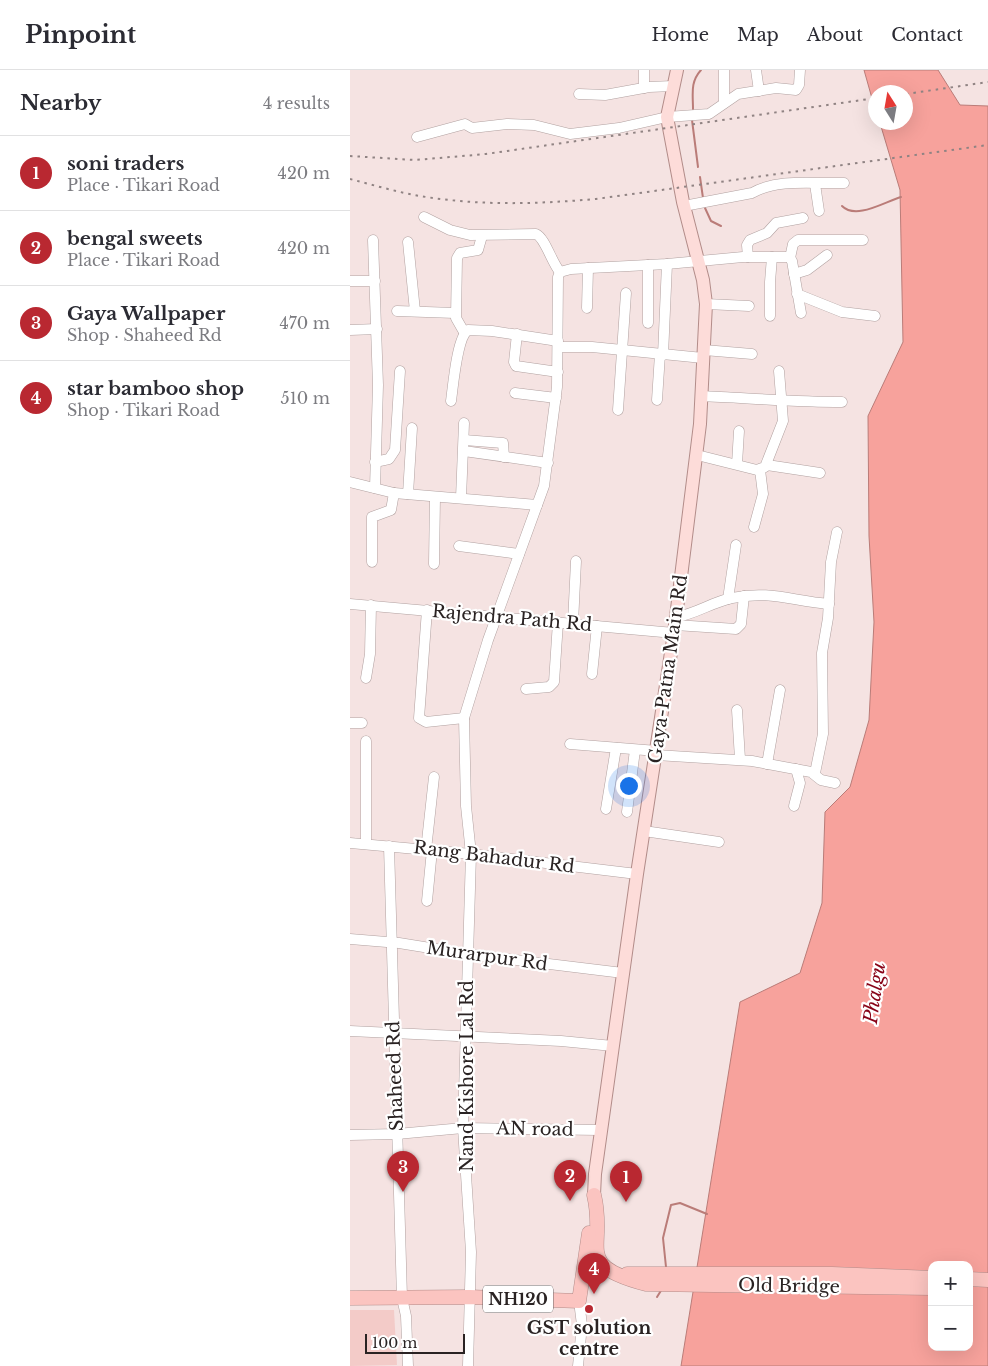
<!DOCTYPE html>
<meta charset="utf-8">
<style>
body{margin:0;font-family:"Libre Baskerville",serif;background:#f2f2f3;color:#2b2b33}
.controls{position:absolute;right:15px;bottom:15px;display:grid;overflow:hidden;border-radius:10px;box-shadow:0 5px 20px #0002}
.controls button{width:45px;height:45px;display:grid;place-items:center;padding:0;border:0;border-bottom:1px solid #e1e1e2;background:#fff;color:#2b2b33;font:25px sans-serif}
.compass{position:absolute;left:518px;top:15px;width:45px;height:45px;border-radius:50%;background:#fff;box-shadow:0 5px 20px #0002;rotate:349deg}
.scale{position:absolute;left:15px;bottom:12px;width:100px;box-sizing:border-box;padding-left:5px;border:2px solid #2a2323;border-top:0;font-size:14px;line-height:18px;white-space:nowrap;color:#2a2323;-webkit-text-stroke:4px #fff;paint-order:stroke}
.you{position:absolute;left:278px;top:715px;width:18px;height:18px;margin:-12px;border:4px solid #fff;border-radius:50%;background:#1a73e8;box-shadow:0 0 0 8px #1a73e833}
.badge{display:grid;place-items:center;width:32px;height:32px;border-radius:50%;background:#b92831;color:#fff;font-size:16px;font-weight:700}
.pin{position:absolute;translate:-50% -41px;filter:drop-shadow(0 1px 2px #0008)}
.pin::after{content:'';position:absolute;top:26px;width:18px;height:15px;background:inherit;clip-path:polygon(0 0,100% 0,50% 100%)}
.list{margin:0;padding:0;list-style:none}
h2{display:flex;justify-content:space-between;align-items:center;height:65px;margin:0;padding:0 20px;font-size:21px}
h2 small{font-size:16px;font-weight:400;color:#7c7c81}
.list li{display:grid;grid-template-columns:32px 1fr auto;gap:15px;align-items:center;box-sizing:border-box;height:75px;padding:0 20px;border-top:1px solid #e1e1e2}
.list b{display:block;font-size:19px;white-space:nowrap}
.list p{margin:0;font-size:16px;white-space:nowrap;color:#7c7c81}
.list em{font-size:16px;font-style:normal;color:#7c7c81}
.map{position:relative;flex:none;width:638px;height:1296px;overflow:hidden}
header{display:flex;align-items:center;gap:30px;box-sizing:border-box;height:70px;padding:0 25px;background:#fff;border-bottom:1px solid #e1e1e2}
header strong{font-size:24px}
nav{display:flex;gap:28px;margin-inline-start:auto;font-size:18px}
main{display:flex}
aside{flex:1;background:#fff}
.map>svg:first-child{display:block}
.green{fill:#f3cbc8}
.water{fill:#f7a29c;stroke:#ba7c78;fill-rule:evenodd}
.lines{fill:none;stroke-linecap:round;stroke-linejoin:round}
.stream{stroke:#ba7c78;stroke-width:2}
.minor-casing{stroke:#b1a1a0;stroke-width:11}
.major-casing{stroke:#b28c89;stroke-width:14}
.highway-casing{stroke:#b28c89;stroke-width:15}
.minor{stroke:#fff;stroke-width:10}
.major{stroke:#fddcd9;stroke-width:12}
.highway{stroke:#fbc4c0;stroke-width:14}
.rail{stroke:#908383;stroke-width:2;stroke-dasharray:2.5 5;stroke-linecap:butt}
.poi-dot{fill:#b92831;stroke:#fff;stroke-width:2}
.labels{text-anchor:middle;stroke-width:4.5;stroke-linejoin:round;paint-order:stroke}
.shield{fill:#fff;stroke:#6a6565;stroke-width:1}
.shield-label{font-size:16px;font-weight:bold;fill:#2a2323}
.street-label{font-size:18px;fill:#2a2323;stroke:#fff}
.poi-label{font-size:18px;font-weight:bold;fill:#2a2323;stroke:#fff}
.water-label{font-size:19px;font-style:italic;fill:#880418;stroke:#fff}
</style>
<header>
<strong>Pinpoint</strong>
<nav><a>Home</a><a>Map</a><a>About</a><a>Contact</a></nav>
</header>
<main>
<aside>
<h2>Nearby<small>4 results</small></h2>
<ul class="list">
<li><span class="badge">1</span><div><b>soni traders</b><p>Place · Tikari Road</p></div><em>420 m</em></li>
<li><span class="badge">2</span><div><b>bengal sweets</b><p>Place · Tikari Road</p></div><em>420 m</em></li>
<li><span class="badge">3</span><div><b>Gaya Wallpaper</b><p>Shop · Shaheed Rd</p></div><em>470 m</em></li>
<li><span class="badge">4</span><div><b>star bamboo shop</b><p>Shop · Tikari Road</p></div><em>510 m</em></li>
</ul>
</aside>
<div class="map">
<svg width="638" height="1296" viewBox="0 0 638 1296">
<rect width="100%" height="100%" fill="#f5e3e2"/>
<polygon class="green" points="0,1240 44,1240 47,1295 0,1296"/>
<path class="water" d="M514,0H588L610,35L638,36V1296H331L390,932L450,903L472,833L475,742L500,717L519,650L524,552L519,466L518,346L553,272L550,120L530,53L556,52V22H526L525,39ZM582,1195H619V1277H582Z"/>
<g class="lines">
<g class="stream">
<path d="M343,39C343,24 340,12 351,0"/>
<polyline points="342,50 348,97"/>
<polyline points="350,107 353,128"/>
<path d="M492,136C506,150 534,132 551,127"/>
<polyline points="355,138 361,151 371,156"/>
<polyline points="316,1197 313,1168 321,1135 330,1133 357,1144"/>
<polyline points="307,1227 312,1219"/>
</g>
<defs>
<g id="minor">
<polyline points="406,0 409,21"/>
<polyline points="294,18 294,0"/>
<polyline points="229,24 255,25 299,17 323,16"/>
<polyline points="374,33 374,0"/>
<polyline points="67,67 115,54 122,58 157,54 184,55 220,64 269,58 317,47 359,44 388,24 426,18 446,20 449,15 450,0"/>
<polyline points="465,114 469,141"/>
<path d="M334,136L402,123C428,108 464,114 494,113"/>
<path d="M74,147L100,160L120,165L186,164C195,168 202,193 210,202"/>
<polyline points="23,170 28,315 25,418"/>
<polyline points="58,172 65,241"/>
<polyline points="398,187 397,175 400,170 417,163 426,153 453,148"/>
<polyline points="440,188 443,174 448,170 513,170"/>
<polyline points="444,204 457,200 477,185"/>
<polyline points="0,211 25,211"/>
<polyline points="447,224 492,242 525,246"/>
<polyline points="356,234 399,236"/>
<polyline points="237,238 238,198"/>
<polyline points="47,241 105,243"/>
<polyline points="420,246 420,212 422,187"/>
<polyline points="298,253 298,195"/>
<polyline points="0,260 27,259"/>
<polyline points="114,262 106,248 107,188 110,183 128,180 132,166"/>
<polyline points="167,264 164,292 166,296 208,302"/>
<polyline points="208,277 242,277 353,288"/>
<polyline points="354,280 402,284"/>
<polyline points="313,285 317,194"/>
<polyline points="165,323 206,328"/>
<path d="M351,326C398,328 445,332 492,332"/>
<polyline points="307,330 310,284"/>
<path d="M101,331C103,317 107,267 118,260L142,261L208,271"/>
<polyline points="268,340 276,223"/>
<polyline points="114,370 153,373 154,387"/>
<polyline points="114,381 198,393"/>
<polyline points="347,385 407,400 415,397 433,351 429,301"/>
<polyline points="25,392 39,389 45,380 50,301"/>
<polyline points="387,394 389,361"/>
<polyline points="417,395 470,403"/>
<polyline points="0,412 44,423 187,435"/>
<polyline points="58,424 62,358"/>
<polyline points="111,428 114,353"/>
<polyline points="404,457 413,424 410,400"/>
<polyline points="109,476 169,484"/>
<polyline points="22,492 22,447 41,440 44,423"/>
<polyline points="84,494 85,427"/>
<polyline points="378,529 386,475"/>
<polyline points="0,534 324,563"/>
<polyline points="77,540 69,648 76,652 114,648"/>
<path d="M326,547C346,544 362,532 382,528C419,520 442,531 479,534"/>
<polyline points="223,553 226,491"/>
<polyline points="325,555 386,559 391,554 394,526"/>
<polyline points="242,604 247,556"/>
<polyline points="16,608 20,584 21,535"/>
<polyline points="176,619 199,617 204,612 208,552"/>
<polyline points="387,640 390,689"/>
<polyline points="0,653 12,653"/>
<polyline points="16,671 16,774"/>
<polyline points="220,674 307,681"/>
<polyline points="306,685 402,691 461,702 471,710 485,713"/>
<polyline points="417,694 430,620"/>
<polyline points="465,703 473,664 472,583 478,548 481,492 487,462"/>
<polyline points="444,736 450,713 446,699"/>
<polyline points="256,739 266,678"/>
<polyline points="277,742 285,680"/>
<polyline points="294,761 369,772"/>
<polyline points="0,773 121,784 287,804"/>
<polyline points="39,776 52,1228 56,1246 58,1296"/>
<polyline points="76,780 84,707"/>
<polyline points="77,831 82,780"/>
<polyline points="0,869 49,873 117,884 273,903"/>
<polyline points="0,961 211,971 263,976"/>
<polyline points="0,1065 47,1064 113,1058 250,1060"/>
<polyline points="118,1296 121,1182 113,1058 121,784 116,736 114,648 138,570 194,416 207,317 208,207 210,202 221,199 317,194 393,187 439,187 442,191 451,243"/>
<polyline points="228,1296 232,1255 229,1231"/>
</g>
<polyline id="major" points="244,1125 245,1104 287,804 324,563 350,354 356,234 353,210 333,132 317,47 327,0"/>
<g id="highway">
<path d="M244,1125C257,1179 222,1195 296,1214L582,1218"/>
<polyline points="277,1204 482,1204 582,1208"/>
<polyline points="619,1209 638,1210"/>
<polyline points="0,1228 120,1227 229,1231 239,1163"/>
</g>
</defs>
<use href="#minor" class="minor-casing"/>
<use href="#major" class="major-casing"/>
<use href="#highway" class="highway-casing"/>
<use href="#minor" class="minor"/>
<use href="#major" class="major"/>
<use href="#highway" class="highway"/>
<g class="rail">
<polyline points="556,24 638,12"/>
<polyline points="0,86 65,90 136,84 526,28"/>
<path d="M0,109C23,115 47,122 70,126C129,136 187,134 246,129L638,75"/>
</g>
</g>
<circle class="poi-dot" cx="239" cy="1239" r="5"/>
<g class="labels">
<rect class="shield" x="133" y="1215.5" width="70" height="27" rx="4"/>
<g class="shield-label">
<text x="168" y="1235">NH120</text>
</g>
<g class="street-label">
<text transform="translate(162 548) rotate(5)" y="6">Rajendra Path Rd</text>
<text transform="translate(318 599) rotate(-82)" y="6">Gaya-Patna Main Rd</text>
<text transform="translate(144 787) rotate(7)" y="6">Rang Bahadur Rd</text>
<text transform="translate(137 886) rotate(8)" y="6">Murarpur Rd</text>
<text transform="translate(45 1006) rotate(-92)" y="6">Shaheed Rd</text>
<text transform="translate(117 1006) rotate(-90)" y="6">Nand Kishore Lal Rd</text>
<text transform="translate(185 1059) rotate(1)" y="6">AN road</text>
<text transform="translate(439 1216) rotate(1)" y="6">Old Bridge</text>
</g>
<g class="poi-label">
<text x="239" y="1264">GST solution<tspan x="239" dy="21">centre</tspan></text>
</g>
<g class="water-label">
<text transform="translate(524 923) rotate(-82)" y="7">Phalgu</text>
</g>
</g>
</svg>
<div class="controls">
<button>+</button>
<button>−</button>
</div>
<svg class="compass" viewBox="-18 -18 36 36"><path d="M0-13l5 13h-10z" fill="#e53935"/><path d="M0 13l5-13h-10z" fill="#7c7c81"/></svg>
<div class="scale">100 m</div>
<div class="you"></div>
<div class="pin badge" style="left:276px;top:1132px">1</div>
<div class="pin badge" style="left:220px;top:1131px">2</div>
<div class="pin badge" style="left:53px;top:1122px">3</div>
<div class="pin badge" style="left:244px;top:1224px">4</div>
</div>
</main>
